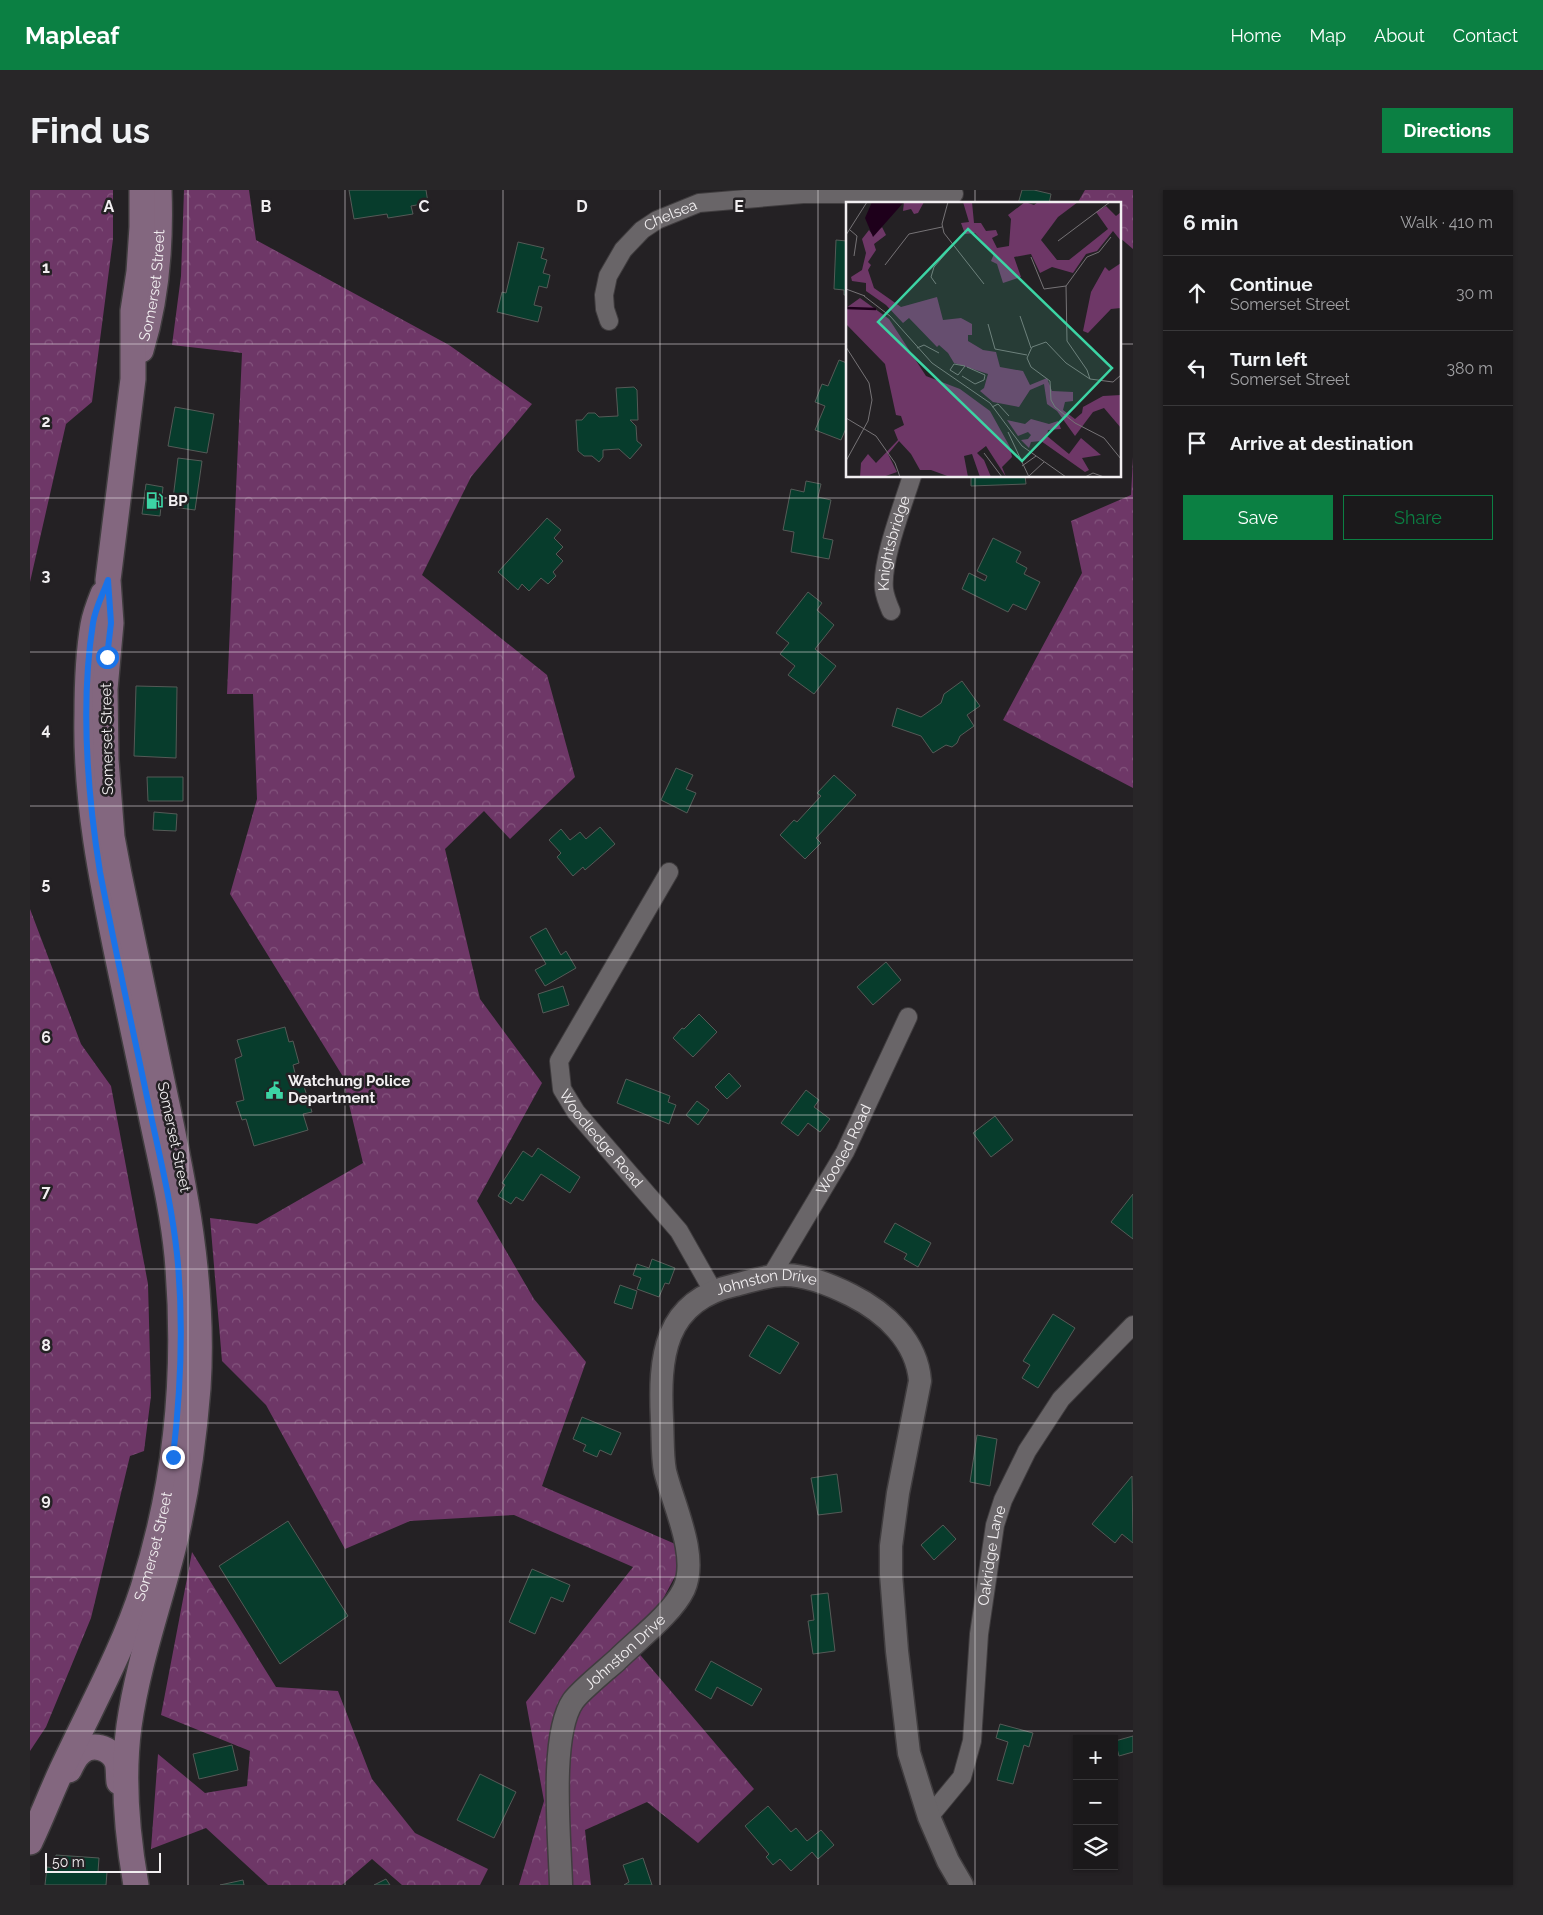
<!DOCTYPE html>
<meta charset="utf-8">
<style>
body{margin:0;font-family:Raleway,sans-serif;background:#282628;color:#f1f3f6}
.controls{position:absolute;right:15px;bottom:15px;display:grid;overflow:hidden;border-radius:0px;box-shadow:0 1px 4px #0004}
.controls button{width:45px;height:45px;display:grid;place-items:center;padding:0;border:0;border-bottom:1px solid #39383a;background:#1b191b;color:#f1f3f6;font:25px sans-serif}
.scale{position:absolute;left:15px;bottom:12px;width:116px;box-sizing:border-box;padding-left:5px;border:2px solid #f2eff1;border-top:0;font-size:14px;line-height:18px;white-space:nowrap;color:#f2eff1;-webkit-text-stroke:4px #242124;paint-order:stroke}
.stop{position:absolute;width:15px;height:15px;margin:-11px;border:4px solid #1a73e8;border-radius:50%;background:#fff}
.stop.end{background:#1a73e8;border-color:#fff;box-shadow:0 1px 5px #0008}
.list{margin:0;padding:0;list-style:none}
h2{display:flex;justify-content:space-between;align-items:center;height:65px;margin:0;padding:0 20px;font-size:21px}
h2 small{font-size:16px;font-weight:400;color:#a0a0a3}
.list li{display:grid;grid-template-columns:32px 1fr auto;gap:15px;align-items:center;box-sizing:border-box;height:75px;padding:0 20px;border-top:1px solid #39383a}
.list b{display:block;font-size:19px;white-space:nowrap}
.list p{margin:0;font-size:16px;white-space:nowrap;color:#a0a0a3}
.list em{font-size:16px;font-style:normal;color:#a0a0a3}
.actions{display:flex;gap:10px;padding:15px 20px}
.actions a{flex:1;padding:11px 0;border:1px solid #0b8043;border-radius:0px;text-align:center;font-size:18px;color:#0b8043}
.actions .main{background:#0b8043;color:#fff}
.icon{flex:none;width:28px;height:28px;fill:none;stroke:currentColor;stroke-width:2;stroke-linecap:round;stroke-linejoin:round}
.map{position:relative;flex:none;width:1103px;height:1695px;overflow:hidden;border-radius:0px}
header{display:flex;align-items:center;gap:30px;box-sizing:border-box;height:70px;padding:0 25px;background:#0b8043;color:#fff}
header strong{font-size:24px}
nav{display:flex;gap:28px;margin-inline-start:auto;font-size:18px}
.intro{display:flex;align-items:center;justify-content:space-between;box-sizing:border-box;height:120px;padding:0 30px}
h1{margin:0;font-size:35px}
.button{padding:12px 22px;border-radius:0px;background:#0b8043;color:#fff;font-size:18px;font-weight:700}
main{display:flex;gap:30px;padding:0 30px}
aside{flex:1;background:#1b191b;border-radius:0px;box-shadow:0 1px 4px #0004}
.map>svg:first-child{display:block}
.forest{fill:url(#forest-crowns)}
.building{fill:#073c2c;stroke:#555a57}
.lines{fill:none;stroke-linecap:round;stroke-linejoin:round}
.minor-casing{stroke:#403d3f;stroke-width:20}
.tertiary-casing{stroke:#403d3f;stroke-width:25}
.secondary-casing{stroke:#403d3f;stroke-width:28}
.minor{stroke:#696568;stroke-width:18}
.tertiary{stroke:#696568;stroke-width:22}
.secondary{stroke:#83677f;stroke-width:25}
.route{stroke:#1a73e8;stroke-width:6}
.grid{fill:none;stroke:#f2eff1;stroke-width:1;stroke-opacity:0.55}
.labels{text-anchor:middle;stroke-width:5;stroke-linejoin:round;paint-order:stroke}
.street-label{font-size:15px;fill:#f2eff1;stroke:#242124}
.poi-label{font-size:15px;font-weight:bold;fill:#f2eff1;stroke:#242124;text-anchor:start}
.inset-river{fill:none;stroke:#1e001b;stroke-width:2.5}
.inset-road{fill:none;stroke:#767376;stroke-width:1}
.view{fill:#3cd4a4;fill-opacity:0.15;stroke:#3cd4a4;stroke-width:2.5}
.inset-edge{fill:none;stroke:#f2eff1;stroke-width:2.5}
.grid-label{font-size:16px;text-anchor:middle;font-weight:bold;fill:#f2eff1;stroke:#242124;stroke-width:5;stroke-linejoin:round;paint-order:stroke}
</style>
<header>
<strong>Mapleaf</strong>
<nav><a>Home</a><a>Map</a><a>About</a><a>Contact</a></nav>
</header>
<div class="intro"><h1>Find us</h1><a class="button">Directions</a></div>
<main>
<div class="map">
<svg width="1103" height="1695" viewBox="0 0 1103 1695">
<defs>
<pattern id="forest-crowns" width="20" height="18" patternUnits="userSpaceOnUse" patternTransform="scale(1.25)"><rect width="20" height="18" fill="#6e3767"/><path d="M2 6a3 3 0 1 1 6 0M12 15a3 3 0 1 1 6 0" fill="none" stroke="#83547d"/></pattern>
</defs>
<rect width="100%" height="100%" fill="#242124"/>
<g class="forest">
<polygon points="0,0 83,0 83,49 62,212 36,234 0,392"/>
<polygon points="154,0 219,0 226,50 419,155 502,214 441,287 392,385 517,485 545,587 480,649 454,621 415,659 450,809 512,893 447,1011 504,1109 556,1172 512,1296 659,1360 606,1460 724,1599 668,1653 617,1612 555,1640 561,1695 489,1695 514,1611 496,1512 603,1377 484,1325 380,1331 315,1359 236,1215 192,1171 180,1028 227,1034 333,973 312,885 200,704 227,609 223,504 197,504 212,163 142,155 151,86"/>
<polygon points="1055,0 1103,0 1103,59 1089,47 1089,14 1050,14 1048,12"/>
<polygon points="1103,267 1103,598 973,530 1052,383 1041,331 1101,305"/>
<polygon points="0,719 51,854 81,896 118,1094 121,1206 114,1261 100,1266 61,1428 16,1537 0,1561"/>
<polygon points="162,1362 246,1497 308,1501 342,1589 385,1643 458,1679 450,1695 372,1695 342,1669 312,1695 238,1695 176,1638 121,1659 128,1564 175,1603 217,1596 220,1561 131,1525"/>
</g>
<g class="building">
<polygon points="319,0 396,0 398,13 381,16 383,24 358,28 357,24 324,29"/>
<polygon points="992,0 1004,0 1021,4 1019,14 988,14"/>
<polygon points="806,50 817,51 817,105 814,105 814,100 804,99"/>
<polygon points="488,52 514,58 511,68 517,70 513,83 520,85 517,98 509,96 504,115 512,117 508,132 467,122 472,102 476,103"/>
<polygon points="809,170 817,173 817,236 811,250 785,240 795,216 785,212 792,194 798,196"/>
<polygon points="604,197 607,200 608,230 600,230 606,236 607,251 612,255 600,269 589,259 573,260 573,267 569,272 562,266 554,266 548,261 546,230 552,230 558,223 565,223 569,227 588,226 586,198"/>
<polygon points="145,217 184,224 177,263 138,256"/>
<polygon points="148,268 172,271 165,320 142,317"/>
<polygon points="941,286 995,286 996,294 941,296"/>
<polygon points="776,291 791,294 788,307 801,310 793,348 803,350 799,369 761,362 764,342 753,340 761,299 774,302"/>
<polygon points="116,294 133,297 130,326 112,324"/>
<polygon points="517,328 531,340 524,348 533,357 526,364 533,371 523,382 526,386 518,394 511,388 499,401 492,394 488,400 468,382"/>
<polygon points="963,348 991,362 986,372 997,378 994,384 1010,392 996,420 983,414 978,422 932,399 939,383 955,391 957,386 947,381"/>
<polygon points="778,402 792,413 787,420 804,435 785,459 806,476 784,504 758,485 765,476 750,464 759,453 746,443"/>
<polygon points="932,491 950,516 937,525 944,536 930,546 927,553 922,557 916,555 903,563 891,546 862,536 867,518 891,527 911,513 914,504"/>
<polygon points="106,496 147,497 146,568 104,566"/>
<polygon points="646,578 663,585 656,599 666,603 657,623 631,610"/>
<polygon points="804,585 826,605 786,648 791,653 775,669 750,645 764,630 767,632 791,606 787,603"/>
<polygon points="117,587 153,587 153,611 118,611"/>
<polygon points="124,622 147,624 146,641 123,640"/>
<polygon points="570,637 585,654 555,680 553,677 543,686 527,667 531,663 519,650 531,639 540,650 550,642 556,649"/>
<polygon points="516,738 531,765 536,761 546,778 515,796 505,780 516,774 500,747"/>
<polygon points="856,772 871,790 843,815 827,797"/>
<polygon points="533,796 539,815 513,823 508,804"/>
<polygon points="669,824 687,842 663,867 643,848 652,838 654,839"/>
<polygon points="255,837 259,852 263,851 269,873 263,875 267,891 272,890 282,922 273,924 278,940 224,956 216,929 212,930 206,912 214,910 205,869 212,866 207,850"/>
<polygon points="699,883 711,896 697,909 685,897"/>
<polygon points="596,889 640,906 638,912 646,915 639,934 587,913"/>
<polygon points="776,900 789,910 784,917 800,929 790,942 778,933 768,946 751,933"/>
<polygon points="667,911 679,920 668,935 656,925"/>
<polygon points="965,926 983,950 961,967 943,943"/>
<polygon points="508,958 550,987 540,1003 511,984 493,1011 486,1007 481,1014 468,1006 475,995 472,993 493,961 502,967"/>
<polygon points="1103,1004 1103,1049 1081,1032"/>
<polygon points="865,1033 901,1053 888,1077 874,1069 877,1064 854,1052"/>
<polygon points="622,1069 645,1078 639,1094 635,1093 629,1107 607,1099 611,1088 603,1085 607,1074 619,1078"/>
<polygon points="590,1095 607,1101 602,1119 584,1113"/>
<polygon points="1023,1124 1045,1138 1008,1198 992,1188 1000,1175 993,1171"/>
<polygon points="738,1135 769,1153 750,1184 719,1166"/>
<polygon points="552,1227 591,1243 581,1265 570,1260 567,1267 553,1261 556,1255 543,1249"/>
<polygon points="947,1245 967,1249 960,1296 940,1292"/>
<polygon points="807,1284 812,1322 788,1325 781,1288"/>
<polygon points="1102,1286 1103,1353 1092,1344 1085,1353 1062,1334"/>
<polygon points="258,1331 318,1426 250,1474 189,1376"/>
<polygon points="913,1335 926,1349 904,1370 891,1355"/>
<polygon points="502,1379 540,1395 533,1412 521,1407 505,1444 479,1432"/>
<polygon points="798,1403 805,1461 783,1464 778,1431 784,1430 781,1405"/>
<polygon points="681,1471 732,1499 722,1516 687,1497 681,1509 665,1500"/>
<polygon points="970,1534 1003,1543 999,1557 994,1555 983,1594 967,1590 978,1552 966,1548"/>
<polygon points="1103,1546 1103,1562 1089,1566 1085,1551"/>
<polygon points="202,1555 208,1580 169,1589 163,1564"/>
<polygon points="450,1584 486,1602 464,1648 427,1630"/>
<polygon points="738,1616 761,1642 766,1638 777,1651 791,1640 804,1655 788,1669 782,1662 761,1681 750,1669 743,1675 736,1667 739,1664 715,1636"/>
<polygon points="26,1665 69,1668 68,1682 77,1682 76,1695 15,1695 17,1677 25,1678"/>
<polygon points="613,1668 622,1695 594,1695 599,1692 593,1675"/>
<polygon points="356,1689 360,1695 344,1695"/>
<polygon points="213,1690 214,1695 190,1695"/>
</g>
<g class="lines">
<defs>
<g id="minor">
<path id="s1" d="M579,131L575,119L574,105L578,86L593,60L612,40L627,30L669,13L773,4H924"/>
<path id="s2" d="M861,421C858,414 855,407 854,399C851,371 873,315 882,286"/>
<path id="s3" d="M639,682L529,871L532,899L546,922L649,1041L683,1101"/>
<path id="s4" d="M741,1086L815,962L878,827"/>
<path id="s5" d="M899,1627L932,1587L942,1551L949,1444L965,1335L973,1310L997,1261L1031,1209L1103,1135"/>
</g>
<g id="tertiary">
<path id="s6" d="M531,1695C530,1651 519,1546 543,1511C551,1500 576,1480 587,1470C607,1450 642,1424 654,1399C669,1366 643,1314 635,1281C632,1265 633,1247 632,1230C629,1168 633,1111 705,1095C721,1091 738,1085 755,1085C777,1085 801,1095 821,1105C855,1122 887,1151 890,1191L868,1303L861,1356V1384L867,1461L879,1563L899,1627L918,1671L932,1695"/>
</g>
<g id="secondary">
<path id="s7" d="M111,160C127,108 131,54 129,0"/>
<path d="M39,1580C42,1574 45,1567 50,1563C61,1552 81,1557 87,1572C89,1578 88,1585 89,1592"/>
<path id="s8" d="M0,1652C12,1627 22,1600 34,1575C61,1517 93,1460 113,1398C147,1291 157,1178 147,1066C143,1023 133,981 124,939C112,884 101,829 89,774C72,692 55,610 57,525C57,495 58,464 63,435C65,424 69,414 73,404"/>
<path d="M106,1695C97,1644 92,1588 99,1536C108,1472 130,1413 145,1351C157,1300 164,1249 168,1198C175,1093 154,993 132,891C118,822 103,753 89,684L82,647L76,570L75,499L81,433L78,390L103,189V121L109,82L112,37V0"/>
</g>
</defs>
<use href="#minor" class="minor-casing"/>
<use href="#tertiary" class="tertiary-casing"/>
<use href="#secondary" class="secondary-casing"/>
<use href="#minor" class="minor"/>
<use href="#tertiary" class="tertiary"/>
<use href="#secondary" class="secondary"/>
</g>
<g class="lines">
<path class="route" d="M77,467L81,433L78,390C73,404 65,419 63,433C50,515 57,601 70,682C86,764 104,845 121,926C131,972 142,1017 147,1064C154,1132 151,1199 143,1267"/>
</g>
<path class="grid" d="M158,0V1695M315,0V1695M473,0V1695M630,0V1695M788,0V1695M945,0V14M0,154H817M1089,154H1103M945,286V1695M0,308H1103M0,462H1103M0,616H1103M0,770H1103M0,925H1103M0,1079H1103M0,1233H1103M0,1387H1103M0,1541H1103"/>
<defs>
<symbol id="fuel-bare" viewBox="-9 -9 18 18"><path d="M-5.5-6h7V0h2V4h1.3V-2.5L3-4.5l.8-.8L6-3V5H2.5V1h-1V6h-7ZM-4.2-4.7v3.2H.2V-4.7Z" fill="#3cd4a4" stroke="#242124" stroke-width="2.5" paint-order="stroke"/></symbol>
<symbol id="civic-bare" viewBox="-9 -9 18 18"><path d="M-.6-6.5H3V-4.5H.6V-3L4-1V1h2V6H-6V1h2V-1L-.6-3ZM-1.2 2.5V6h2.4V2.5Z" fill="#3cd4a4" stroke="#242124" stroke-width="2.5" paint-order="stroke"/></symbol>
</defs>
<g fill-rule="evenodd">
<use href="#fuel-bare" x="112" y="298" width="25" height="25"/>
<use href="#civic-bare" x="232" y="888" width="25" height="25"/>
</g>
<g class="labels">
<g class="street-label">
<text dy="5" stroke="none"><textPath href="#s1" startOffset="136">Chelsea</textPath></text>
<text dy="5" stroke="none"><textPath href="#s7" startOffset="66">Somerset Street</textPath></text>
<text dy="5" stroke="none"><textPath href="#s2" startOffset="70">Knightsbridge</textPath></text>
<text transform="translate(77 549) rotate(-91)" y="5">Somerset Street</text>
<text transform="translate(144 947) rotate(78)" y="5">Somerset Street</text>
<text dy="5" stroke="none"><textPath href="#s3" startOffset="310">Woodledge Road</textPath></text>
<text dy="5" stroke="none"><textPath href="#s4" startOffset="146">Wooded Road</textPath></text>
<text dy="5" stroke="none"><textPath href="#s6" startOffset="721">Johnston Drive</textPath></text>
<text dy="5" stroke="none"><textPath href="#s8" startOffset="321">Somerset Street</textPath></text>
<text dy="5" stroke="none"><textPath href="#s5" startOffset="276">Oakridge Lane</textPath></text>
<text dy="5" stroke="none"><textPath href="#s6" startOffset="258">Johnston Drive</textPath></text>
</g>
<g class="poi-label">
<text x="138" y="316">BP</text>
<text x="258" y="896">Watchung Police<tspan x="258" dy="17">Department</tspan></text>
</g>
</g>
<g transform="translate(816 12)">
<rect width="275" height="275" fill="#242124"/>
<path d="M58,0H78L72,11L68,12L65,7L57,9ZM117,0H126L128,21H135L140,29L150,28L152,33L146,36L151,46L163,44L165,17L162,13L179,0L188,3L192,0H232L212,15L195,38L211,58H223L262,27L250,10L260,4L270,14L275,10V39L267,29L251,49L240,52L227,71L206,65L194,71L185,52L168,55L175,75L157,81L151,62L145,59L148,52L129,31L119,32L115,21L123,20ZM36,25L40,33L28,42L30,48L22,60L25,63L22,68L28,86L55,105L91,95L97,118L115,116L126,122V133H122V139L137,148L150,150L154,165L177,169L184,183L201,176L206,189L227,190V199L219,200L217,208L229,217L236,211L237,205L257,194L275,193V226L258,206L247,210L229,234L211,209L201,202L198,182L184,188L173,205L147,200L134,189L138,186L142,172L108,161L102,151L93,143L91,145L63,116L57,121L40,103L20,89V81L6,79L5,75L16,68L20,51L16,37L23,28L26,32ZM275,61V106L265,107L242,131L237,129L245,90L259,65L263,69ZM14,96L43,117L80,174L114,187L144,209L164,245L166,255L156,265L160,275L140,244L131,251L138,258L145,275H134L126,252L118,254L122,275H104L85,268H74L65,252L53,239L42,252L51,270L37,275H14L15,261L22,252L30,261L52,238L48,228L58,223L55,214L50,213L39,162L0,122V106ZM185,217L203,222L212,219L215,227L202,228L201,234L223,252L235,236L255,253L236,256L243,268L239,270L195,239L185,240L183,246L175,238L182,237L185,233L182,230L172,234L161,218L179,222Z" fill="#6e3767"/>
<path d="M26,0H58L27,35L19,16Z" fill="#1e001b"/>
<path class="inset-river" d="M0,106L30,107"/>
<path class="inset-road" d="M102,0L96,22L98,31L138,82M4,28L11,34L8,54M0,33L21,0M212,39L264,0M185,55L198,87L220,84M39,63L63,32L96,25M90,82L85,75L88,65L108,42M0,87L19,94M18,94L44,114L86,161L144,201L176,244L220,275M174,114L185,146M142,122L149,147L181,153M0,145L23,181L26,198L22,219L0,259M71,146L78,143L93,151M108,162L119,164L112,173L104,168ZM275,173L267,180L244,177L220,161L200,140L186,145L181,156L185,165L204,179L205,198L209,205L229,221L258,236L275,257M116,174L129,182L138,178L139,173L121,165M244,177L241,168L221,139L220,84L241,55L253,50L265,35M146,205L152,202L163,214M0,216L30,234L49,261L54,275M162,230L183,275M138,251L156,275M176,264L190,254M183,274L198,260M239,275L247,271L258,275"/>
<path class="view" d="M122,27L266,166L176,259L32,120Z"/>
<rect width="275" height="275" class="inset-edge"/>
</g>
<g class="grid-label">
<text x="79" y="22">A</text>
<text x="236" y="22">B</text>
<text x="394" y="22">C</text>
<text x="552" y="22">D</text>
<text x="709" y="22">E</text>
<text x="16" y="83">1</text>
<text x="16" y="237">2</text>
<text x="16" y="391">3</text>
<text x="16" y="545">4</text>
<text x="16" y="699">5</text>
<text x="16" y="853">6</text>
<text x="16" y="1007">7</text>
<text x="16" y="1161">8</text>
<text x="16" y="1315">9</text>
</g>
</svg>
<div class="controls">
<button>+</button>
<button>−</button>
<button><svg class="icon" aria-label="layers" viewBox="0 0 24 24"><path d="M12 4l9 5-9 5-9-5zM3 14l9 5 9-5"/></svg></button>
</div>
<div class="scale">50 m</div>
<div class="stop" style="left:77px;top:467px"></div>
<div class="stop end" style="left:143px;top:1267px"></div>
</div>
<aside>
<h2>6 min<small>Walk · 410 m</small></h2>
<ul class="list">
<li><svg class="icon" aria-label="ahead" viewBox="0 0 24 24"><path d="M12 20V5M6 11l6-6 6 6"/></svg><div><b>Continue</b><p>Somerset Street</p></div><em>30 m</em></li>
<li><svg class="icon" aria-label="left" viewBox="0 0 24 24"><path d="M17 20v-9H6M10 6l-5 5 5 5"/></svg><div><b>Turn left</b><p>Somerset Street</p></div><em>380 m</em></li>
<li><svg class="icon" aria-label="arrive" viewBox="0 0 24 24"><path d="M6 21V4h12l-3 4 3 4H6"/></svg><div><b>Arrive at destination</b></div></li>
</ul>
<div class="actions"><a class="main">Save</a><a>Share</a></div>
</aside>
</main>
